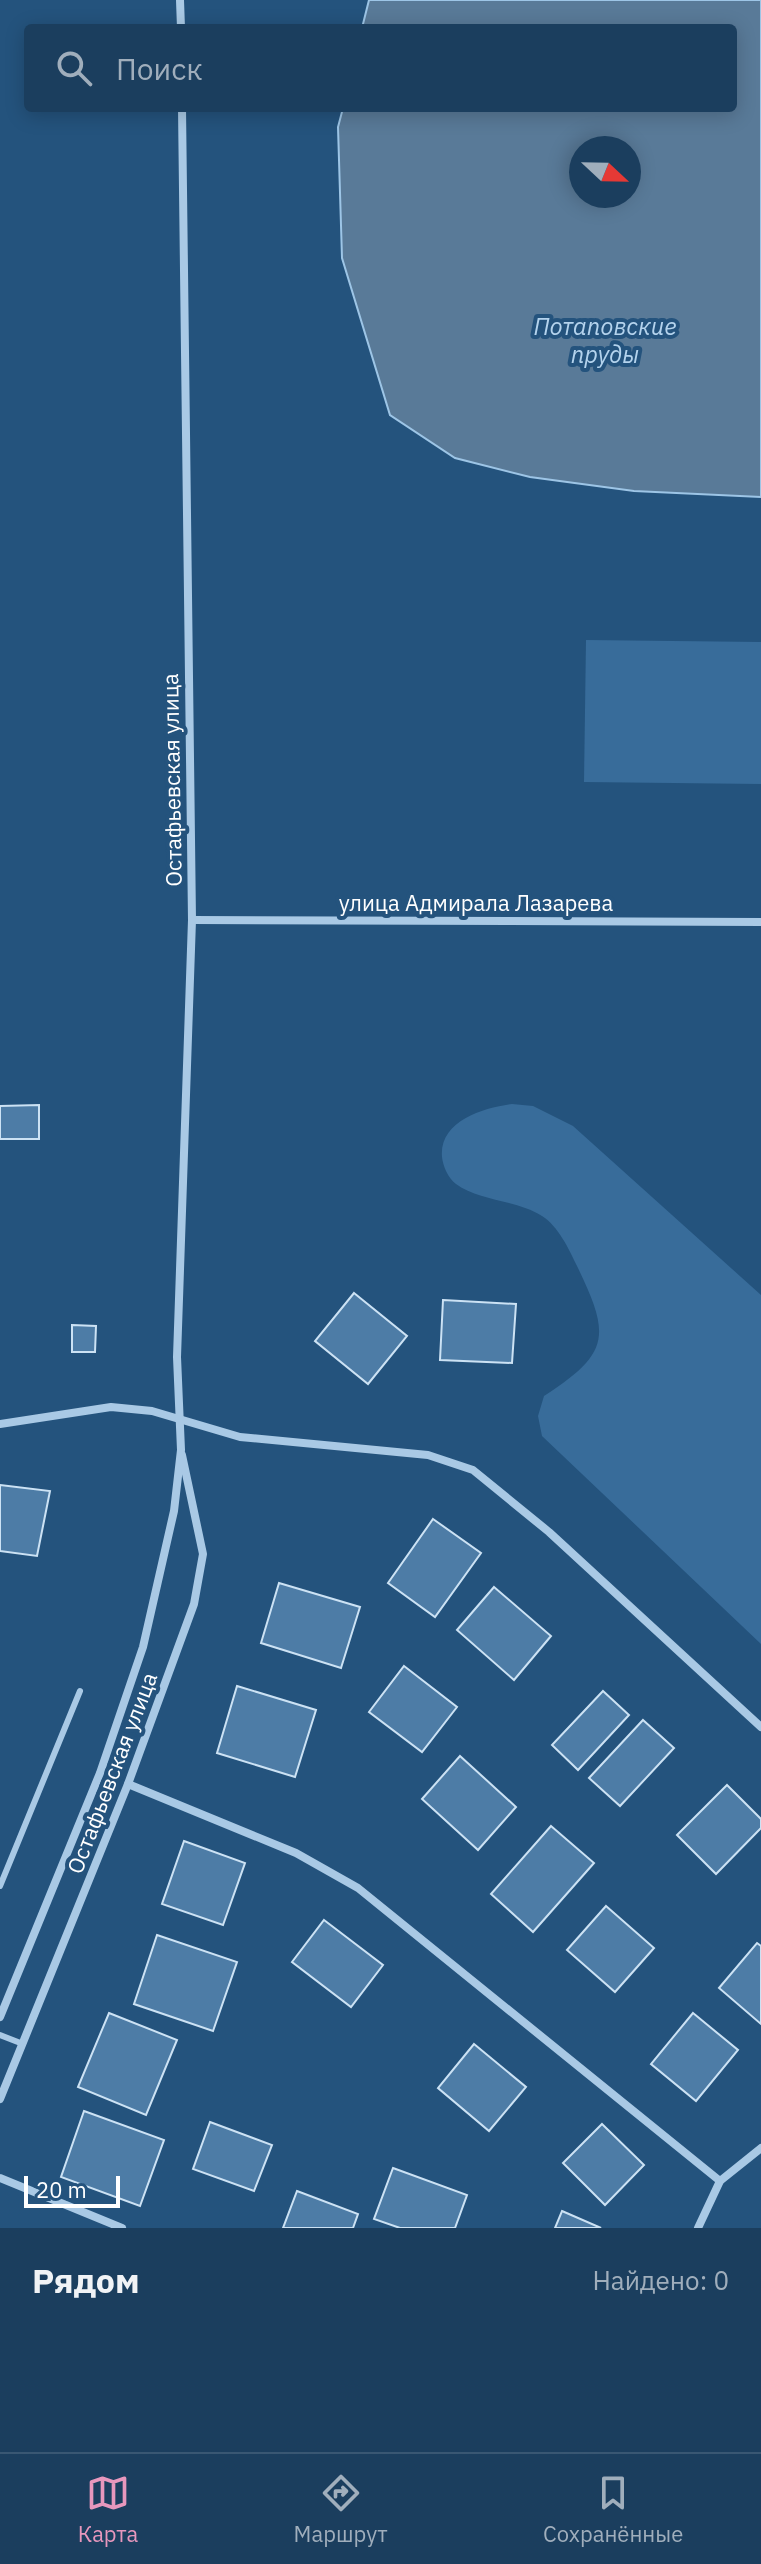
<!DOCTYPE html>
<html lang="ru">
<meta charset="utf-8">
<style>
body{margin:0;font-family:"IBM Plex Sans",sans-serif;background:#244564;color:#f1f3f6}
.compass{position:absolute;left:569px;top:136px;width:72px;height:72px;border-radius:50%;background:#1b3e5e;box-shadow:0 4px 20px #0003;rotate:112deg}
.scale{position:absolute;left:24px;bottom:20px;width:96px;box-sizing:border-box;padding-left:8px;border:4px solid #fff;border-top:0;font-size:22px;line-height:28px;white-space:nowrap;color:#fff;-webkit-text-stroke:6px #24537d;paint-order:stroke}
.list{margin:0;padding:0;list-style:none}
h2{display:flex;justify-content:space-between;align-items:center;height:104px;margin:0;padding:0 32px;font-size:34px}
h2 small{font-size:26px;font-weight:400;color:#a0aebc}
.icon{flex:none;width:44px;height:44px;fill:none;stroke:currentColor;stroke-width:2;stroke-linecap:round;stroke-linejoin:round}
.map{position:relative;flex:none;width:761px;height:2228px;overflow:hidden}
.search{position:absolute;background:#1b3e5e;box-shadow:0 4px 20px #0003;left:24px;right:24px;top:24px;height:88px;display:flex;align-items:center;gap:20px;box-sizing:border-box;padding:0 28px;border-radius:8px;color:#a0aebc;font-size:30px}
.sheet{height:224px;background:#1b3e5e}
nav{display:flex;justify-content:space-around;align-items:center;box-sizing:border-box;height:112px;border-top:2px solid #395773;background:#1b3e5e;font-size:22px;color:#a0aebc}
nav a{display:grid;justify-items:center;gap:4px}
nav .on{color:#e797bd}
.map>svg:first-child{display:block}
.green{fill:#386c9a}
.water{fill:#597a98;stroke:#9dc5e6;stroke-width:2;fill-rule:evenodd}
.building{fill:#4d7ca6;stroke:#cce2f4;stroke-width:2}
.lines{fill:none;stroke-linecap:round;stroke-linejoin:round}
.service{stroke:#a9c9e5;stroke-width:6}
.minor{stroke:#a9c9e5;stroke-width:8}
.labels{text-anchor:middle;stroke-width:8;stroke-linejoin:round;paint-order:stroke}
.street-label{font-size:22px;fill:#fff;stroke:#24537d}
.water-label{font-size:24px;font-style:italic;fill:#b4d3ed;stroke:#24537d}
</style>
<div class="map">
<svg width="761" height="2228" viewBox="0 0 761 2228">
<rect width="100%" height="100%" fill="#24537d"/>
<g class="green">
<polygon points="586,640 761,642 761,784 584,782"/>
<path d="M512,1104L533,1106L573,1126L761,1295V1644L542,1436L538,1416L544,1396C610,1353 611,1336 577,1266C569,1249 558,1226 542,1216C517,1200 479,1201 456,1184C448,1178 443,1166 442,1157C439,1121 483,1108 512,1104Z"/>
</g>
<path class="water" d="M369,0H761V497L634,491L530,477L455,458L390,415L342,258L338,127L343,108H733V28H362ZM581,148H629V196H581Z"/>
<g class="building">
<polygon points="39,1105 39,1139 0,1139 0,1106"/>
<polygon points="354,1293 407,1336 368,1384 315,1341"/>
<polygon points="443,1300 516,1304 512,1363 440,1360"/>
<polygon points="72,1325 96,1326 95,1352 72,1352"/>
<polygon points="0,1485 50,1491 37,1556 0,1551"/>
<polygon points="433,1519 481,1553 435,1617 388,1583"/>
<polygon points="279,1583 360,1607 341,1668 261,1643"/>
<polygon points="494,1587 551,1636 514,1680 457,1630"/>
<polygon points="404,1666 457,1707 422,1752 369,1712"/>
<polygon points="237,1686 316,1710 295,1777 217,1753"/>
<polygon points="603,1691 629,1715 578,1770 552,1745"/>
<polygon points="643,1720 674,1748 620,1806 589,1778"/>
<polygon points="460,1756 516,1807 478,1850 422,1799"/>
<polygon points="727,1785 761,1819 761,1828 716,1874 677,1835"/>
<polygon points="551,1826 594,1863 533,1932 491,1894"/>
<polygon points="184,1841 245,1863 223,1925 162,1904"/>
<polygon points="606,1906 654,1948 615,1992 567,1950"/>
<polygon points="324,1920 383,1965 351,2007 292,1962"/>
<polygon points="157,1935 237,1962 213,2031 134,2004"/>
<polygon points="757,1943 761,1946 761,2024 719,1988"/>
<polygon points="109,2013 177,2040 146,2115 78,2087"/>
<polygon points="693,2013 738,2050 696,2101 651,2064"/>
<polygon points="474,2044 526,2087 489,2131 438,2088"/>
<polygon points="84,2111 164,2140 140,2206 61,2177"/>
<polygon points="210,2122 272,2145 254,2191 193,2169"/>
<polygon points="602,2124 644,2165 605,2205 563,2163"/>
<polygon points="393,2168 467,2195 455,2228 400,2228 374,2219"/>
<polygon points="297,2191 358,2214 353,2228 283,2228"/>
<polygon points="562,2211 601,2228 555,2228"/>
</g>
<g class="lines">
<g class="service">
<polyline points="0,1886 80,1691"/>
<polyline points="0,2035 23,2044"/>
</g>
<g class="minor">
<polyline points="180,0 181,28"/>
<polyline points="192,920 761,922"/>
<polyline points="0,1424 111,1407 152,1411 240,1437 428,1455 473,1470 549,1532 761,1727"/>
<polyline points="128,1784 296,1853 358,1888 720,2181"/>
<polyline points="0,2017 100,1773 143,1647 174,1511 181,1450 177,1357 192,920 182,108"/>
<polyline points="0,2099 128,1784 194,1604 203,1554 182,1455"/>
<polyline points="0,2178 122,2228"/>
<polyline points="698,2228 720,2181 761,2148"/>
</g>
</g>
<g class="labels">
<g class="street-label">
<text transform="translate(172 780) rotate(-91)" y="8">Остафьевская улица</text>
<text x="476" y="911">улица Адмирала Лазарева</text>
<text transform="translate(112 1773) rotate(-69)" y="8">Остафьевская улица</text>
</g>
<g class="water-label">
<text x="605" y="335">Потаповские<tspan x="605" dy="28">пруды</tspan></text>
</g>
</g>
</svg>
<svg class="compass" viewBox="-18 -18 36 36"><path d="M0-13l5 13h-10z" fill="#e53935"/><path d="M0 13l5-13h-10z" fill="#a0aebc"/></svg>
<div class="scale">20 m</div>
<div class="search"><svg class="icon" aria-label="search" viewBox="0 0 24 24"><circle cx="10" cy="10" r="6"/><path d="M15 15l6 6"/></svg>Поиск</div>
</div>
<section class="sheet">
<h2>Рядом<small>Найдено: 0</small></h2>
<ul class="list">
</ul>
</section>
<nav>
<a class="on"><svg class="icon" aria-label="map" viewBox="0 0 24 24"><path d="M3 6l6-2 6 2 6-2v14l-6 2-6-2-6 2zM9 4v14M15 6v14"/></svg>Карта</a>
<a><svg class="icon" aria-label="directions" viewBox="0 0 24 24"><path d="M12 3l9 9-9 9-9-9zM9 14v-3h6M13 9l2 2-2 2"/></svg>Маршрут</a>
<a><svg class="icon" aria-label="saved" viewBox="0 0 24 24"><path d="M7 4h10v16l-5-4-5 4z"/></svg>Сохранённые</a>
</nav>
